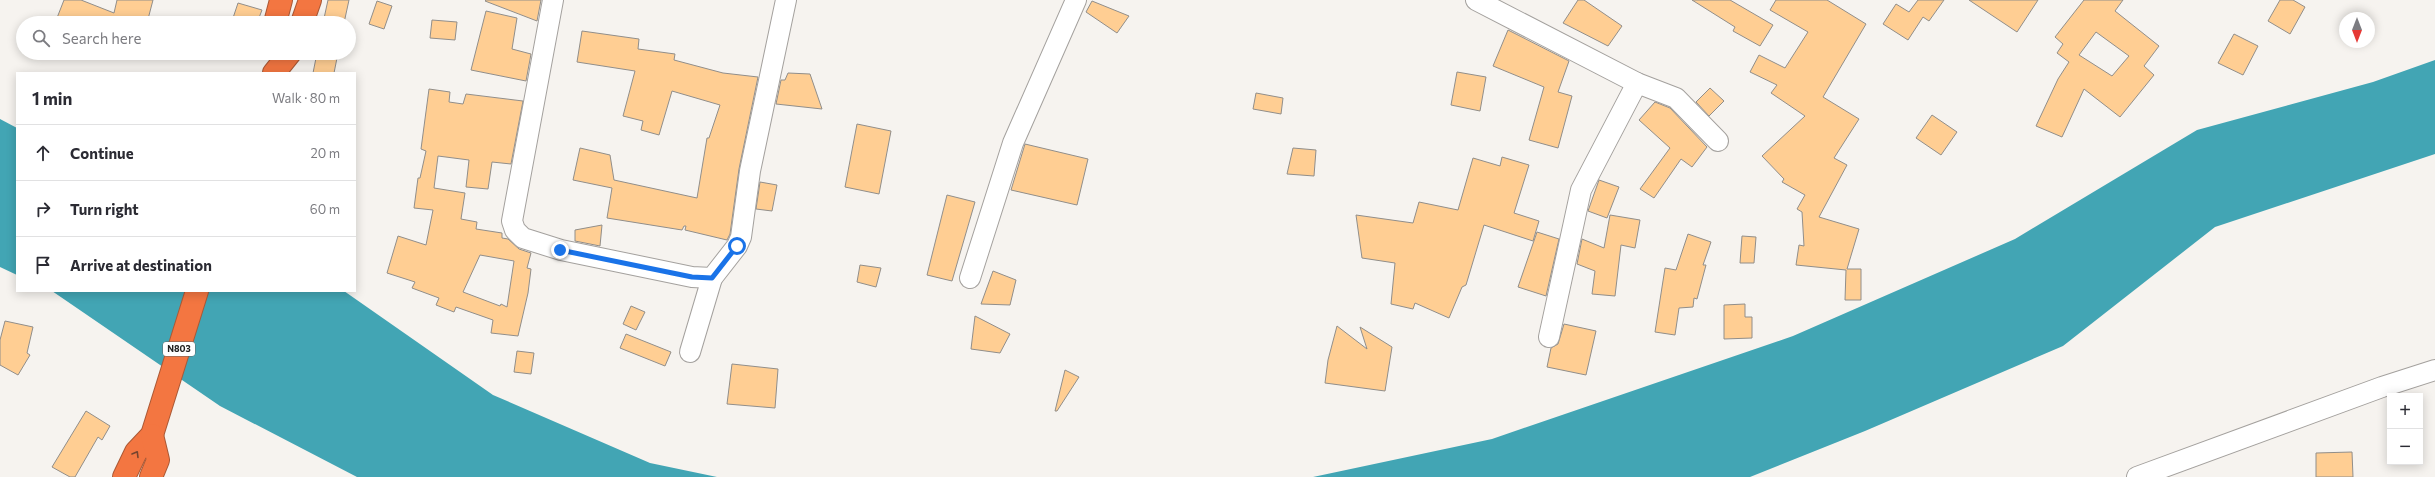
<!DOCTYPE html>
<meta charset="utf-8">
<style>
body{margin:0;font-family:Commissioner,sans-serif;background:#f7f7f7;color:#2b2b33}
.controls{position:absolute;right:12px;bottom:12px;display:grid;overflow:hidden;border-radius:0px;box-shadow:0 2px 10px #0003}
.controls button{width:36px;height:36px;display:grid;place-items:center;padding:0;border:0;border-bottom:1px solid #e1e1e2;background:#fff;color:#2b2b33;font:20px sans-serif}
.compass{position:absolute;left:2339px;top:12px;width:36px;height:36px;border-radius:50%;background:#fff;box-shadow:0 2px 10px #0003;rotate:180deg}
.stop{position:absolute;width:12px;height:12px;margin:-9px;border:3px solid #1a73e8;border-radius:50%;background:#fff}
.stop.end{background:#1a73e8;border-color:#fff;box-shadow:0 1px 4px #0008}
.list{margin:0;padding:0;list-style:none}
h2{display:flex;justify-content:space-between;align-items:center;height:52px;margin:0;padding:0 16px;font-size:17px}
h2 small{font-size:13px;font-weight:400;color:#7c7c81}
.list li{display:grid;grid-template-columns:26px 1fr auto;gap:12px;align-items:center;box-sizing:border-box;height:56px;padding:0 16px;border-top:1px solid #e1e1e2}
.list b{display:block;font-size:15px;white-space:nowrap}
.list em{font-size:13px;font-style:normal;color:#7c7c81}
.icon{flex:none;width:22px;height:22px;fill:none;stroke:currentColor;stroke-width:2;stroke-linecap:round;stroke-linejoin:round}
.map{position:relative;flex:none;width:2435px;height:477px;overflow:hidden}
.search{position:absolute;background:#fff;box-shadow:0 2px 10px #0003;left:16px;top:16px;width:340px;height:44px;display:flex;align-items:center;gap:10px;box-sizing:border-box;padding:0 14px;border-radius:22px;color:#7c7c81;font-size:15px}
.panel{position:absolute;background:#fff;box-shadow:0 2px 10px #0003;left:16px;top:72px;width:340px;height:220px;border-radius:0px}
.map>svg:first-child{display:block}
.water{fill:#42a5b4}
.building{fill:#ffce93;stroke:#918e8a;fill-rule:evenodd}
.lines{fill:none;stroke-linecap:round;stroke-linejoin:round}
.street-casing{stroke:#a4a19e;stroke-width:22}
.highway-casing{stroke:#aa5936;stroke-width:24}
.street{stroke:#fff;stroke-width:20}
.highway{stroke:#f37641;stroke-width:22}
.oneway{stroke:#76442e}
.route{stroke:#1a73e8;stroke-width:5}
.labels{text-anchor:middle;stroke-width:3;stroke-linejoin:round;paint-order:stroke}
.shield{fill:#fff;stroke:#656464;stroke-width:1}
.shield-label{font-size:9px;font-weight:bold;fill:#232221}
</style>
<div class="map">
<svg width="2435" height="477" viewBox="0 0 2435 477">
<rect width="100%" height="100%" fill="#f6f3ef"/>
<g class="water">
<polygon points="2435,60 2435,154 2215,227 2063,346 1865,431 1750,477 1313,477 1492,439 1793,336 2015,239 2197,130 2373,82"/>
<polygon points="0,119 17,128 17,275 0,267"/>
<polygon points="52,291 344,291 493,395 650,463 717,477 357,477 220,406"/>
</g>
<g class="building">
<polygon points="64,0 81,0 114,13 117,0 153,0 147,23 138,23 122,18 133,23 55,23"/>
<polygon points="328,0 349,0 344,23 323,23"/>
<polygon points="486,0 541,0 537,21 485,1"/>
<polygon points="1578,0 1584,0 1622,26 1608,46 1563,23"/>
<polygon points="1692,0 1730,0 1773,25 1760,46 1733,31 1735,27"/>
<polygon points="1776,0 1827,0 1866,24 1823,97 1859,119 1834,158 1847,165 1819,217 1859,229 1847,269 1861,269 1861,300 1845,300 1846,270 1796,265 1799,245 1804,246 1802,212 1797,209 1805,195 1782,182 1784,179 1762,156 1805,116 1771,93 1777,85 1750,72 1759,55 1785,68 1808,32 1770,10"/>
<polygon points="1918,0 1944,0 1929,21 1923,17 1908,40 1883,24 1896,4 1909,12"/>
<polygon points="1969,0 2038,0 2017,32"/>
<path d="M2084,0H2123L2115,11L2159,46L2144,66L2154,75L2120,117L2084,89L2062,137L2036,126L2058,79L2069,62L2057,53L2063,44L2055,37ZM2096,32L2129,56L2112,76L2079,55Z"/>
<polygon points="2280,0 2293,0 2305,7 2290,34 2268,21"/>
<polygon points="377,1 392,6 384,29 369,24"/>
<polygon points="1092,1 1129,16 1117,33 1086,12"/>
<polygon points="238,3 262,10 257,23 249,23 233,18"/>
<polygon points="486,11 517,18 512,49 531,54 526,81 471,70"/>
<polygon points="432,20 457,22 455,40 430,38"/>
<polygon points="1508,30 1569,61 1558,92 1572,96 1558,148 1529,140 1544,87 1493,66"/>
<polygon points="582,31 639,39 638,49 675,54 674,60 723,73 758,77 739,169 730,234 727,240 685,230 686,226 684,226 682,230 607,218 612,188 573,180 580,148 610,155 614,180 697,198 707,138 709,138 720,105 672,91 659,135 641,130 643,121 623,116 635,71 577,62"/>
<polygon points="2234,34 2258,46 2243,75 2218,63"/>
<polygon points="317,53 338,53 334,73 313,73"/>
<polygon points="1457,72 1486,77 1480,111 1451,105"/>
<polygon points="788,73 810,74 822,109 776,104 781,80 785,80"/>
<polygon points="1710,88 1724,101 1709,116 1696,102"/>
<path d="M429,89L450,92L449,102L463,104L466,94L523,101L511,164L492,162L488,189L466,187L469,160L438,156L434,188L465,193L461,219L477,222L476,229L502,233V238L508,239L519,249L531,253L527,268L531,269L528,293L518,336L491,333L493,320L456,307L454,312L436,305L439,298L412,288L415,282L387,273L398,236L426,245L433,210L414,208L418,178H420L426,151L421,149ZM480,255L514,261L507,307L501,304L500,306L463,292Z"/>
<polygon points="1256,93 1283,98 1281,114 1253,109"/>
<polygon points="1655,102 1670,108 1707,147 1692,167 1681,159 1654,198 1640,189 1670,148 1639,120"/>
<polygon points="1932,115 1957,132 1941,155 1916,138"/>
<polygon points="857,124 891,131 879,194 845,187"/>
<polygon points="1025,144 1088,159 1077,205 1011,190"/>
<polygon points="1293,148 1316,150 1314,176 1287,174"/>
<polygon points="1502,157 1529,165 1514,213 1539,221 1533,241 1484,225 1466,285 1462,287 1449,318 1415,303 1413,309 1391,304 1395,263 1362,258 1356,215 1413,223 1419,202 1458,210 1473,158 1500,166"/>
<polygon points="1599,180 1619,187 1607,218 1588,211"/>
<polygon points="760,182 777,185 772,211 756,209"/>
<polygon points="947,195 975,202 952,281 927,275"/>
<polygon points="1610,215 1640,220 1635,248 1621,245 1615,296 1592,294 1595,271 1577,264 1582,239 1604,248"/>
<polygon points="602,225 600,246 575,241 575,230"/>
<polygon points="1537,232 1559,239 1546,296 1518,287"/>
<polygon points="1688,234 1711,242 1703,265 1706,265 1697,299 1694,298 1693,307 1679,308 1675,335 1655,332 1665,268 1676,270"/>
<polygon points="1742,236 1756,237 1754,263 1740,263"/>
<polygon points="860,265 881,268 876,287 857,282"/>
<polygon points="993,271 1016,280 1010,305 981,304"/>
<polygon points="1745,304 1745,317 1752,317 1752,338 1724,339 1724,305"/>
<polygon points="631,306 645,312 636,330 623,324"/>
<polygon points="975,316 1010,334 1000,353 971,349"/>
<polygon points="5,321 33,327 27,353 30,355 18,375 0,365 0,340"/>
<polygon points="1564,324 1596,331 1586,375 1547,367 1551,348 1558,344"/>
<polygon points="1337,326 1367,349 1360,327 1392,347 1385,391 1325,383 1328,360"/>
<polygon points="626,334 671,352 665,366 620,348"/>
<polygon points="517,351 534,353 531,374 514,372"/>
<polygon points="732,364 778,369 775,408 727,404"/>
<polygon points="1065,370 1079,377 1057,411 1055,411"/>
<polygon points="86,411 110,426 102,440 98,437 75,477 70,477 52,467"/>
<polygon points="2352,452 2353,477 2316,477 2316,453"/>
</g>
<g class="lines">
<defs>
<g id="street">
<polyline points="553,0 512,221 515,230 523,238 561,250 692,277 712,278 737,246 741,237 750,171 786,0"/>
<polyline points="1476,0 1637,83 1676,98 1718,141"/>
<polyline points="970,278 1013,143 1076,0"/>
<polyline points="1549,337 1581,190 1637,83"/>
<polyline points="690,352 712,278"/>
<polyline points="2137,477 2382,387 2435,370"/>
</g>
<g id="highway">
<polyline points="275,23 281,0"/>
<polyline points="302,23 310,0"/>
<polyline points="274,73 290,53"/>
<polyline points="124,477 136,452 152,435 197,291"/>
<polyline points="151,477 158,460 152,435"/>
</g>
</defs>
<use href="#street" class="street-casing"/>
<use href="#highway" class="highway-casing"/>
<use href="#street" class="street"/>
<use href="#highway" class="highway"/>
</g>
<defs><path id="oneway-chevron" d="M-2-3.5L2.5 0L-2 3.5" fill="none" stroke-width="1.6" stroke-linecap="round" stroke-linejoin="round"/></defs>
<use class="oneway" href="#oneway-chevron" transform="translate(136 454) rotate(-59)"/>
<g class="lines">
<polyline class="route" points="560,250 692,277 712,278 737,246"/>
</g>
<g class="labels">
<rect class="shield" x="163" y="342" width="32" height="14" rx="3"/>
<g class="shield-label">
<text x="179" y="352">N803</text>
</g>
</g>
</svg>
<div class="controls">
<button>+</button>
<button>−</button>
</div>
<svg class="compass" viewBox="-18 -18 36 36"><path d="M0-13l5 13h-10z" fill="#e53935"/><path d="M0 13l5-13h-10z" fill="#7c7c81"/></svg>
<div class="stop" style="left:737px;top:246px"></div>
<div class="stop end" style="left:560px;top:250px"></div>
<div class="search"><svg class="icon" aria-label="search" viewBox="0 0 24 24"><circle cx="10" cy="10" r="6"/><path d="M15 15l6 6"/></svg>Search here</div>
<section class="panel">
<h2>1 min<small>Walk · 80 m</small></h2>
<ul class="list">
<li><svg class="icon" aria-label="ahead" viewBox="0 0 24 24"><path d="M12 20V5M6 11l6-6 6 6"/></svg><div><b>Continue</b></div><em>20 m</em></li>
<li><svg class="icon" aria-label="right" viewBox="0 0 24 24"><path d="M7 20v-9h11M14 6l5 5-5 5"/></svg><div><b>Turn right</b></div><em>60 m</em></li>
<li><svg class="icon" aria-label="arrive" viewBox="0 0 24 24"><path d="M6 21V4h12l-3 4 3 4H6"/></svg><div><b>Arrive at destination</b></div></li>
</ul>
</section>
</div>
